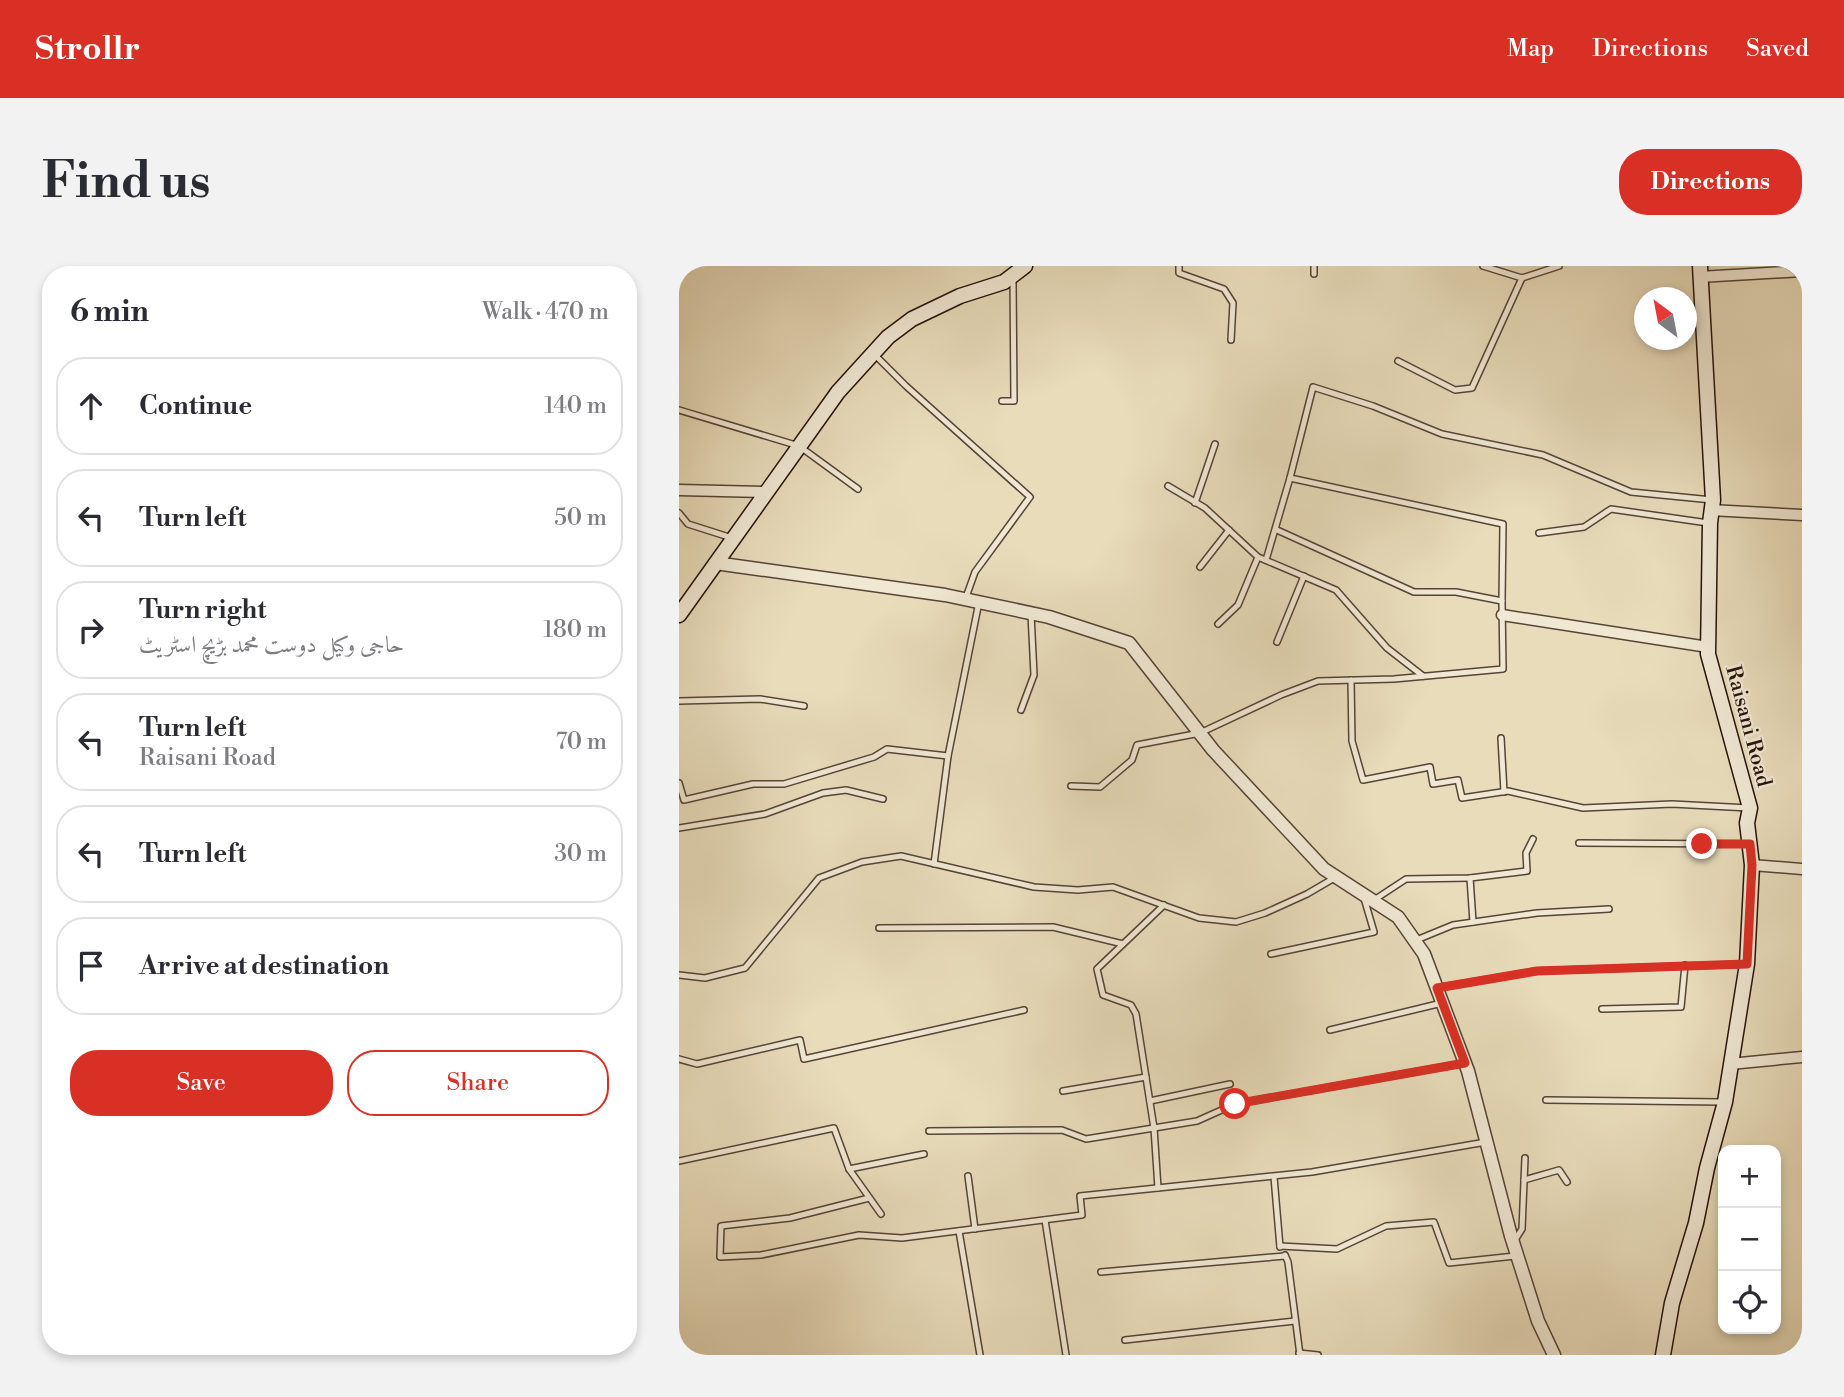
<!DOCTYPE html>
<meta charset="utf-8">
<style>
body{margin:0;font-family:"Libre Bodoni",Amiri,serif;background:#f2f2f3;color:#2b2b33}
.controls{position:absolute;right:21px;bottom:21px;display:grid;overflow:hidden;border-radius:14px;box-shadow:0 4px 10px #0003}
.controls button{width:63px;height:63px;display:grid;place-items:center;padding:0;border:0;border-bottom:2px solid #e1e1e2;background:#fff;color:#2b2b33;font:35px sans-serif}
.compass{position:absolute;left:955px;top:21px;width:63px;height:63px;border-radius:50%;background:#fff;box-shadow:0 4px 10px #0003;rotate:328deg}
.stop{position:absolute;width:21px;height:21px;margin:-16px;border:5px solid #d93025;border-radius:50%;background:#fff}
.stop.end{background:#d93025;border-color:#fff;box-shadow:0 2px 7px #0008}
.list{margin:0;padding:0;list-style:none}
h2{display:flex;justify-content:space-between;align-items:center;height:91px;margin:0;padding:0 28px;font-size:30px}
h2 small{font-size:23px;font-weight:400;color:#7c7c81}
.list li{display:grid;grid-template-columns:46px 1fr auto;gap:21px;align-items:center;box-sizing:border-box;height:98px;margin:0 14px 14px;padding:0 14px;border:2px solid #e1e1e2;border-radius:28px}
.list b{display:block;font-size:26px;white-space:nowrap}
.list p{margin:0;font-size:23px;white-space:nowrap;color:#7c7c81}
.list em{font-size:23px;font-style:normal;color:#7c7c81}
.actions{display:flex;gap:14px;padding:21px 28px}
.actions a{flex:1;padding:16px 0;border:2px solid #d93025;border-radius:28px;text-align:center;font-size:24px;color:#d93025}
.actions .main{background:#d93025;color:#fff}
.icon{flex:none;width:38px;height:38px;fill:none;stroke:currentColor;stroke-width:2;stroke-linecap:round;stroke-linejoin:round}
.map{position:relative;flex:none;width:1123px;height:1089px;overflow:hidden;border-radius:28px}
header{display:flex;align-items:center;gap:42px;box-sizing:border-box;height:98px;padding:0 35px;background:#d93025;color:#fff}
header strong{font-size:33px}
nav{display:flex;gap:38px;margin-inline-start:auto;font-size:24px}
.intro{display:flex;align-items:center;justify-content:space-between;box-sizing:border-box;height:168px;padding:0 42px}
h1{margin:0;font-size:49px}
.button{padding:18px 32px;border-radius:28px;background:#d93025;color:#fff;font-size:24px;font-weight:700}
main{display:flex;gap:42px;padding:0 42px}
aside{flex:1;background:#fff;border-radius:28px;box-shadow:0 4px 10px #0003}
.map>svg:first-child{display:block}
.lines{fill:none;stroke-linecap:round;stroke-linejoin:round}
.service-casing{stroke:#564436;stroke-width:8}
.minor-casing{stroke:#564436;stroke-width:13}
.tertiary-casing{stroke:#564436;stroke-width:15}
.secondary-casing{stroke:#26120a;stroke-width:17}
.service{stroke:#f0e8d3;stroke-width:5}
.minor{stroke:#f0e8d3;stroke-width:10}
.tertiary{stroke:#f0e8d3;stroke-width:12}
.secondary{stroke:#f0e8d3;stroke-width:14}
.route{stroke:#d93025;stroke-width:9}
.labels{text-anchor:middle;stroke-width:5;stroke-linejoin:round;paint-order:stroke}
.street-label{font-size:21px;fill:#26120a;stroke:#f0e8d3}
</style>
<header>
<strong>Strollr</strong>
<nav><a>Map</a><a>Directions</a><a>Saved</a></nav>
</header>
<div class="intro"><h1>Find us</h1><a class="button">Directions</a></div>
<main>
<aside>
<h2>6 min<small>Walk · 470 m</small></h2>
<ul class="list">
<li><svg class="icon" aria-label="ahead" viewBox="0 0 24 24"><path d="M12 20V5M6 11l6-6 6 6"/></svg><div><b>Continue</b></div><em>140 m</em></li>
<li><svg class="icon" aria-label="left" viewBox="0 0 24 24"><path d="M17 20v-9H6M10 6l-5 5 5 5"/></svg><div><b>Turn left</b></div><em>50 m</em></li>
<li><svg class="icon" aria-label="right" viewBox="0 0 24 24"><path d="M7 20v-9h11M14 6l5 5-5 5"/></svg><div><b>Turn right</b><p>حاجی وکیل دوست محمد بڑیچ اسٹریٹ</p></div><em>180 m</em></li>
<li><svg class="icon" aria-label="left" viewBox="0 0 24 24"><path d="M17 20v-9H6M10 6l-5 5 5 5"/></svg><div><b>Turn left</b><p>Raisani Road</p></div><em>70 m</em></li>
<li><svg class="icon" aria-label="left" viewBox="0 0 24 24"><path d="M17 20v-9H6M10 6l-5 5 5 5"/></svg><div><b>Turn left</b></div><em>30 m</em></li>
<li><svg class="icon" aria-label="arrive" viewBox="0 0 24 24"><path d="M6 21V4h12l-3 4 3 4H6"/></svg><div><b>Arrive at destination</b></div></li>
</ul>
<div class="actions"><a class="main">Save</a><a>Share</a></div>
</aside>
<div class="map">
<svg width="1123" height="1089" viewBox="0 0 1123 1089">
<rect width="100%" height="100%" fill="#e8dcbb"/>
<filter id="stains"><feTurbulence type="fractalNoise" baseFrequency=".00286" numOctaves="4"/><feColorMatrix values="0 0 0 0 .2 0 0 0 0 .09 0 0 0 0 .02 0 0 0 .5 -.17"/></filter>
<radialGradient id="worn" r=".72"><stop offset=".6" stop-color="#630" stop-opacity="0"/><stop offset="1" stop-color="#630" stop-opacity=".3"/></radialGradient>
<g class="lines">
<defs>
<g id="service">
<polyline points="500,0 500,7 545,23 554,37 552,74"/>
<polyline points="804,0 843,12 880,0"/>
<polyline points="635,8 635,0"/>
<polyline points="196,89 227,120 351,231 296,306 286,334"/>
<polyline points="719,95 776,124 793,122 843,12"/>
<polyline points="323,135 335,135 334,13"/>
<polyline points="0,144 120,180 179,223"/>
<polyline points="489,220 526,242 579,291 657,324 708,382 744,410"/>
<polyline points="516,237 536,178"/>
<polyline points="0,247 9,258 53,272"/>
<polyline points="598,264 735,326 777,326 823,335"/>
<polyline points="860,267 905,261 932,243 1029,257"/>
<polyline points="587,294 611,212"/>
<polyline points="521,301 550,264"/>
<polyline points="539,358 559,339 579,291"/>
<polyline points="598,376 625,310"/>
<polyline points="672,414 673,475 684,514 751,501 754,518 779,514 783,532 829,525 904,542 993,538 1070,542"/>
<polyline points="0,435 81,433 125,440"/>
<polyline points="342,444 355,409 352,348"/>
<polyline points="822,472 825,526"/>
<polyline points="0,517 5,534 74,518 105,518 195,491 208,483 269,490"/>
<polyline points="392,520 421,521 453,494 458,479 521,467 602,429 639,415 715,413 824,403 823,335 824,258 611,212 634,121 694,140 763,168 864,189 952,226 1033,234"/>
<polyline points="0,562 86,548 144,527 167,524 204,533"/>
<polyline points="900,577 1069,578"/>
<polyline points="255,598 269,490 300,336"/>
<polyline points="791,612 794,656"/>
<polyline points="695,634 727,613 791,612 848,605 847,587 854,573"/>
<polyline points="200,662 374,661 444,678"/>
<polyline points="735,675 774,659 858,647 930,643"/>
<polyline points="592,688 695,666 685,632"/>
<polyline points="0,709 26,712 66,702 140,612 183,596 222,590 355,621 399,624 434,621 520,652 557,656 586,647 628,628 657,611"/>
<polyline points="758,722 857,705 1068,698"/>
<polyline points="923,743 1002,741 1006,699"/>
<polyline points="651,764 763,737"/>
<polyline points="0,793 18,798 121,774 125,793 345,744"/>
<polyline points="384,825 467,811"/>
<polyline points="867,834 1043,836"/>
<polyline points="471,835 551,818"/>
<polyline points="250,865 383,864 407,873 518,855 556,838 786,797"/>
<polyline points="0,895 155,862 170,903 202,948"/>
<polyline points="170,903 245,888"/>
<polyline points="289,910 296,963"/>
<polyline points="595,911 601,981"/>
<polyline points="845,914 880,904 888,916"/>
<polyline points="479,922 475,862 457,748 452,739 424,729 418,703 485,639"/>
<polyline points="190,932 111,952 42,960 41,991 82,989 180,969 223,972 403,949 401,930 633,906 807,876"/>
<polyline points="366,954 387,1089"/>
<polyline points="280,965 301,1089"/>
<polyline points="836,974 843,963 846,892"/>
<polyline points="601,980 658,983 707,960 755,956 770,997 836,990"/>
<polyline points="606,989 609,996 621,1089"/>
<polyline points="422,1006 606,990"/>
<polyline points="446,1074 616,1055"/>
<polyline points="620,1087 639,1089"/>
</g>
<g id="minor">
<polyline points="1020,11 1123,5"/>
<polyline points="0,224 87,226"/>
<polyline points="1031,244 1123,249"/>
<polyline points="823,349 1029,381"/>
<polyline points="1073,599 1123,603"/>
<polyline points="1051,798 1123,791"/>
</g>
<polyline id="tertiary" points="36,297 266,329 370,351 450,377 534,484 645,603 719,651 745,688 789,805 832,970 859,1055 875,1089"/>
<g id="secondary">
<polyline points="0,349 159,126 209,71 233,53 281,30 325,16 346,0"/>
<polyline points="984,1089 993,1037 1017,957 1028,902 1046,836 1068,698 1073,599 1068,557 1071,542 1029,388 1031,257 1034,234 1021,0"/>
</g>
</defs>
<use href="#service" class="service-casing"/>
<use href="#minor" class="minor-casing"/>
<use href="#tertiary" class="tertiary-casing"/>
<use href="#secondary" class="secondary-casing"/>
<use href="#service" class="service"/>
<use href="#minor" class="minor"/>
<use href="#tertiary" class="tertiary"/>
<use href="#secondary" class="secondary"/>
</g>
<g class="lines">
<polyline class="route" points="556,838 786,797 758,722 858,705 1068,698 1073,599 1071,578 1023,578"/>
</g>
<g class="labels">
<g class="street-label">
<text transform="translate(1070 460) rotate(75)" y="7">Raisani Road</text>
</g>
</g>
<rect width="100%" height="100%" filter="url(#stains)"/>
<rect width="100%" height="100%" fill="url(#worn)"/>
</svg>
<div class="controls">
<button>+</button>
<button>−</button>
<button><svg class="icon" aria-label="locate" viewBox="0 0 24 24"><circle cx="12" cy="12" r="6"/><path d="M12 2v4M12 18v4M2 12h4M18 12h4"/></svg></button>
</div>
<svg class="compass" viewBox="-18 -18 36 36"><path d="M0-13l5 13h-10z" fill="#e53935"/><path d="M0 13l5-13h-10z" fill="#7c7c81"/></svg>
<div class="stop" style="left:556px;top:838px"></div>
<div class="stop end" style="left:1023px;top:578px"></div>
</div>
</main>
